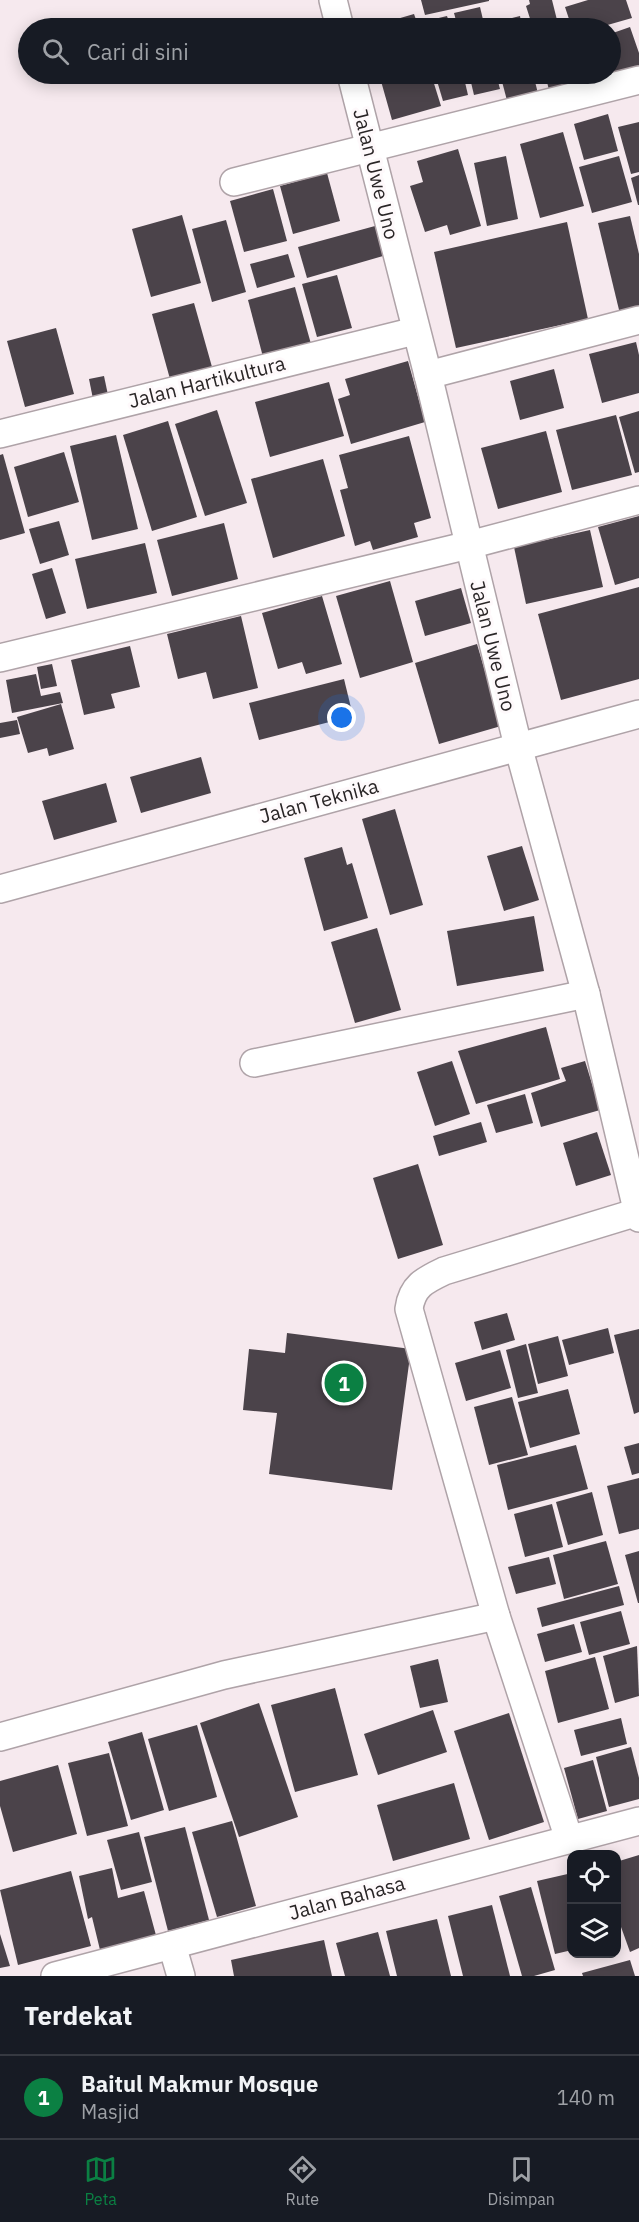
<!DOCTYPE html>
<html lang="id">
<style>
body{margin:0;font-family:"IBM Plex Sans",sans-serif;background:#20242c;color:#f1f3f6}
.controls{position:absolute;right:18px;bottom:18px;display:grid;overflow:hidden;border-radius:12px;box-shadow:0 3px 15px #0003}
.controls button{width:54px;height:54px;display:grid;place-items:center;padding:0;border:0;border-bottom:2px solid #363941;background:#171b24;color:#f1f3f6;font:30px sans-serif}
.you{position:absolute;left:342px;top:718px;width:21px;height:21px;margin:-15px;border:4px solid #fff;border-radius:50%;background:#1a73e8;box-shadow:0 0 0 9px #1a73e833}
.badge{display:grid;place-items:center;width:39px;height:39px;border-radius:50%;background:#0b8043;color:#fff;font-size:20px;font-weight:700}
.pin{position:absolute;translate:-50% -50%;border:3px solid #fff;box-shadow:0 2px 6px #0006}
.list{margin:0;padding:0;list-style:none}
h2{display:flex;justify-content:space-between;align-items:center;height:78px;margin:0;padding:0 24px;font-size:26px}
h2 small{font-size:20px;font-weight:400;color:#9ea1a6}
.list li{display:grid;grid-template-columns:39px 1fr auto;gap:18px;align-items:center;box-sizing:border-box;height:84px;padding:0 24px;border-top:2px solid #363941}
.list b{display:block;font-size:22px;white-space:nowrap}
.list p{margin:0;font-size:20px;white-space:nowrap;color:#9ea1a6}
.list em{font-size:20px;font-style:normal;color:#9ea1a6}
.icon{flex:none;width:33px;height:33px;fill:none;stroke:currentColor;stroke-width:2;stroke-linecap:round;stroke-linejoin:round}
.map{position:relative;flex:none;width:639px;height:1976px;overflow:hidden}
.search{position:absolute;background:#171b24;box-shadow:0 3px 15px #0003;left:18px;right:18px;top:18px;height:66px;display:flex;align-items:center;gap:15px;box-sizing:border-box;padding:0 21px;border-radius:33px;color:#9ea1a6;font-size:22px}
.sheet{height:162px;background:#171b24}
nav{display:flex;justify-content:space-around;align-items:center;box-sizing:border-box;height:84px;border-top:2px solid #363941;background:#171b24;font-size:16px;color:#9ea1a6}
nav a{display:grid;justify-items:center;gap:3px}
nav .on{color:#0b8043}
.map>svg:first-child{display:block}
.building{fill:#4b434a}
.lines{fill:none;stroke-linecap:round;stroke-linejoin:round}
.street-casing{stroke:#afa3a8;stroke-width:30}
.street{stroke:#fff;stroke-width:27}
.labels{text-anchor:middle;stroke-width:6;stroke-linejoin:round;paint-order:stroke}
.street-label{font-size:20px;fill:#292526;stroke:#fef9fb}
</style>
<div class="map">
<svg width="639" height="1976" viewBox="0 0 639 1976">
<rect width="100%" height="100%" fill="#f6e9ee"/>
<g class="building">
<polygon points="421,0 489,0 489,1 425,15"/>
<polygon points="529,0 552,0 559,28 533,28 526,6 530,4"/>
<polygon points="588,0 626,0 632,18 597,28 572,28 565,7"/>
<polygon points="480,7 485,28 458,28 454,13"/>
<polygon points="414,14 419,28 366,28"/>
<polygon points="447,16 451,28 423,28 422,22"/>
<polygon points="520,16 522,28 489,28 488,24"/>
<polygon points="630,27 639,53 639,65 586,84 582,74 610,74 610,34"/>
<polygon points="379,74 431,74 441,106 392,120"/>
<polygon points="435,74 463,74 468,95 443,101"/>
<polygon points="469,74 496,74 500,89 474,95"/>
<polygon points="500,74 533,74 540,101 509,108"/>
<polygon points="545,74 571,74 574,83 549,90"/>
<polygon points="608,114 618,151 584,160 574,124"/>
<polygon points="639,122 639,172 631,174 618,127"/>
<polygon points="563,132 584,206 540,218 520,144"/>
<polygon points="458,149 481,226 450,235 447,225 425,232 410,186 423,182 417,161"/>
<polygon points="506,156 518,219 487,226 474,163"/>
<polygon points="619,156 632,202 592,213 579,167"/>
<polygon points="327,173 340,221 293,234 280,186"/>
<polygon points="639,175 639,205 638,205 631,178"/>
<polygon points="273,189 287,241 244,252 230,201"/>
<polygon points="182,215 201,283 151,297 132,229"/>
<polygon points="630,216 639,254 639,309 620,314 598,223"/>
<polygon points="226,220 246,292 212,302 192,229"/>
<polygon points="567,222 588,319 456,348 434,252"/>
<polygon points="375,226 383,256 307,278 298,247"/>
<polygon points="288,254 295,277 257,288 250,264"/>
<polygon points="337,275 352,328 317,337 302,284"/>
<polygon points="295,287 311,344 263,357 248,300"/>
<polygon points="194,303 212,367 170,379 152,314"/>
<polygon points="56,328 74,394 25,407 7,341"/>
<polygon points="636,342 639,355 639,393 602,403 589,354"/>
<polygon points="408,361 425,422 351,444 338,399 350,395 345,379"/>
<polygon points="554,369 564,408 520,420 510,381"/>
<polygon points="104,376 108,395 93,399 89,379"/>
<polygon points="329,382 344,436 270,457 255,402"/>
<polygon points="217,410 247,503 205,516 175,424"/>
<polygon points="639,411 639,472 635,473 619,417"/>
<polygon points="616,415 632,475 572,490 556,430"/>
<polygon points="168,421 197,517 152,531 123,435"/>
<polygon points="546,431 562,492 498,509 481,448"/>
<polygon points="116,435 138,529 92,540 70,446"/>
<polygon points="409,436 431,518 414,523 418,537 373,550 370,541 355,546 340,490 348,488 339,455"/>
<polygon points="64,452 79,502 28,517 14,467"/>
<polygon points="3,454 25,533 0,540 0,455"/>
<polygon points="323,459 345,536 273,558 251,479"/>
<polygon points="639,516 639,578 615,585 598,527"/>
<polygon points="59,521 69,555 40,564 29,529"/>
<polygon points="224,523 238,579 172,596 157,540"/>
<polygon points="590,530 603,587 526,604 514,547"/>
<polygon points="145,543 157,593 87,609 75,559"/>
<polygon points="52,568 66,613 46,619 32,574"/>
<polygon points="390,581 413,662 360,678 336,596"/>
<polygon points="639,587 639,679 561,700 538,614"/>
<polygon points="461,588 471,623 425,636 415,601"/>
<polygon points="322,596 342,664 306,674 302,662 278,669 262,613"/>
<polygon points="241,616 258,688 213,699 206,672 178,679 167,634"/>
<polygon points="477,644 501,726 439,744 415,663"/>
<polygon points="130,646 140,687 111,694 115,708 84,715 71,660"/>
<polygon points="52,664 57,686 41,689 37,667"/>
<polygon points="36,674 41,696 60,692 63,703 12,713 6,680"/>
<polygon points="344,679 353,716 259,740 249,703"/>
<polygon points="61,704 74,749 49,756 47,748 28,753 17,717"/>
<polygon points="17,720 20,734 0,738 0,723"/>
<polygon points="201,757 211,793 141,813 130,777"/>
<polygon points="106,783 117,822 54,840 42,801"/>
<polygon points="395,809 423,905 390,915 362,819"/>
<polygon points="522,846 539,900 504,911 487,856"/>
<polygon points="342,847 347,865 352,863 368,918 324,931 304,858"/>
<polygon points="534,916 544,971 457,986 447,931"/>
<polygon points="377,928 401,1010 355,1023 331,942"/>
<polygon points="546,1027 560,1079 476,1104 458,1051"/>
<polygon points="452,1061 470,1114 435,1126 417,1072"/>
<polygon points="585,1061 600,1110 541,1127 531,1093 566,1081 561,1068"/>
<polygon points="525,1094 533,1123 496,1133 487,1105"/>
<polygon points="481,1122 487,1142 439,1156 433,1136"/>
<polygon points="597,1132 611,1175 576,1186 563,1143"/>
<polygon points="418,1164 443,1245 398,1259 373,1178"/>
<polygon points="507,1313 515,1340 482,1350 474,1322"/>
<polygon points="608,1328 614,1353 569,1365 562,1340"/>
<polygon points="639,1329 639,1412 634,1414 614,1335"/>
<polygon points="287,1333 411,1349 392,1490 269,1474 277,1413 243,1410 249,1349 285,1353"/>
<polygon points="558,1336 568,1376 538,1384 528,1344"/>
<polygon points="526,1344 538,1393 518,1398 506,1350"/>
<polygon points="500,1350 511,1388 466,1401 455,1363"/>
<polygon points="568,1389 580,1434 530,1448 518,1402"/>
<polygon points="512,1397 528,1455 489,1465 474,1407"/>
<polygon points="639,1443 639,1473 632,1475 624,1447"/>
<polygon points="576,1445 588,1489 508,1510 497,1465"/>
<polygon points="639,1478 639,1529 619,1534 607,1486"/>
<polygon points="592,1492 603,1535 568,1545 556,1502"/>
<polygon points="552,1504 563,1547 525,1557 514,1514"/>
<polygon points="606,1541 618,1584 564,1599 553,1555"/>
<polygon points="639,1551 639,1603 638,1603 625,1555"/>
<polygon points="549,1557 556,1584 516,1594 508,1567"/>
<polygon points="619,1586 624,1605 542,1627 537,1608"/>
<polygon points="621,1611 630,1644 589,1655 580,1622"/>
<polygon points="574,1624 582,1652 545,1662 537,1634"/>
<polygon points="637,1646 639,1696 615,1703 603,1656"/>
<polygon points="595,1657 609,1709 558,1723 545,1671"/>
<polygon points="438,1659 448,1702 420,1708 410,1666"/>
<polygon points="335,1688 358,1775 295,1792 271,1705"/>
<polygon points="259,1703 298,1817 239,1837 200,1723"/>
<polygon points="433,1710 447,1752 378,1775 364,1734"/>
<polygon points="509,1713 544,1822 489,1840 454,1731"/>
<polygon points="621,1718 627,1744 581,1756 574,1730"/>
<polygon points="197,1725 217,1797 169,1811 148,1739"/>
<polygon points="142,1732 164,1810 131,1820 108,1742"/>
<polygon points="631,1747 639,1778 639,1799 609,1807 596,1757"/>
<polygon points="109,1753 128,1826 87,1836 68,1763"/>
<polygon points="593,1760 607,1811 578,1819 564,1768"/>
<polygon points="58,1765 77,1834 13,1852 0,1806 0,1781"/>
<polygon points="454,1783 470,1839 393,1861 377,1805"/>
<polygon points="232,1821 256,1906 217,1917 192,1832"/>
<polygon points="185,1827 209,1920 168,1931 144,1837"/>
<polygon points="139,1832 152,1882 121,1890 107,1840"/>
<polygon points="639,1855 639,1948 630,1952 616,1913 616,1862"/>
<polygon points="112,1868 118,1898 144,1891 157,1939 101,1954 92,1917 88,1919 79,1876"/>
<polygon points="71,1871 91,1946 18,1965 0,1890"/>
<polygon points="572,1873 572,1950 555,1954 537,1881"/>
<polygon points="531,1887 555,1970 534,1976 522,1976 499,1896"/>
<polygon points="492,1905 510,1976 463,1976 448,1916"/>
<polygon points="437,1919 451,1976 397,1976 386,1931"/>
<polygon points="378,1932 390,1976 345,1976 336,1943"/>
<polygon points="0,1934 10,1966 0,1968"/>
<polygon points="324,1940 332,1976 234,1976 231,1960"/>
<polygon points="630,1960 635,1976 583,1976 582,1973"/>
</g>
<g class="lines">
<defs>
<g id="street">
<polyline points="333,0 340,28"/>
<polyline points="351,74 428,375 518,746 586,994 639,1218"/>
<polyline points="234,182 639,80"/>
<polyline points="428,375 639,320"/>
<polyline points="0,434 415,331"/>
<polyline points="0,658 469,545 639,500"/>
<polyline points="0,889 639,714"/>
<polyline points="254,1063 586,994"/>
<polyline points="0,1737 224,1675 496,1616"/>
<path d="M569,1839L496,1616L409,1309C412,1286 425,1280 444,1271L638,1212"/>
<polyline points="172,1945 181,1976"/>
<polyline points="55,1976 639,1821"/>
</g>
</defs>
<use href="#street" class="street-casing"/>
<use href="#street" class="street"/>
</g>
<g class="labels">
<g class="street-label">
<text transform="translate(376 174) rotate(76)" y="7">Jalan Uwe Uno</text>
<text transform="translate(207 382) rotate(-14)" y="7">Jalan Hartikultura</text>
<text transform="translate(493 646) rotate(76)" y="7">Jalan Uwe Uno</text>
<text transform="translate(319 801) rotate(-15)" y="7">Jalan Teknika</text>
<text transform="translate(347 1898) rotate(-15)" y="7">Jalan Bahasa</text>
</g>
</g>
</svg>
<div class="controls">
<button><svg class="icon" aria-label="locate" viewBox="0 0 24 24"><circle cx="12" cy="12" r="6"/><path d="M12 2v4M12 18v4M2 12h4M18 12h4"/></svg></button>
<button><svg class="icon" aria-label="layers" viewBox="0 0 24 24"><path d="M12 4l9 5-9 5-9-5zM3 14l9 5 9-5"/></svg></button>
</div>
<div class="you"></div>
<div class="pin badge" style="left:344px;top:1383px">1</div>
<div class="search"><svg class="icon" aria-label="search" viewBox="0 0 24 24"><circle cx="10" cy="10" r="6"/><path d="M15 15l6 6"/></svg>Cari di sini</div>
</div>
<section class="sheet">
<h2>Terdekat<small></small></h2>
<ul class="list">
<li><span class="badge">1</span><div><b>Baitul Makmur Mosque</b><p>Masjid</p></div><em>140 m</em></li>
</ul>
</section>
<nav>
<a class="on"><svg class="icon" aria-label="map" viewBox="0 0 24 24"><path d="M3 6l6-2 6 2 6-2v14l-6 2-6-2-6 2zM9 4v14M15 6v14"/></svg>Peta</a>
<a><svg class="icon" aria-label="directions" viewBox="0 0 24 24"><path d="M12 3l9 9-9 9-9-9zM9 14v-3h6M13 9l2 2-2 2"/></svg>Rute</a>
<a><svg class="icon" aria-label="saved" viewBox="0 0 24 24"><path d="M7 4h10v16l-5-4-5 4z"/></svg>Disimpan</a>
</nav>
